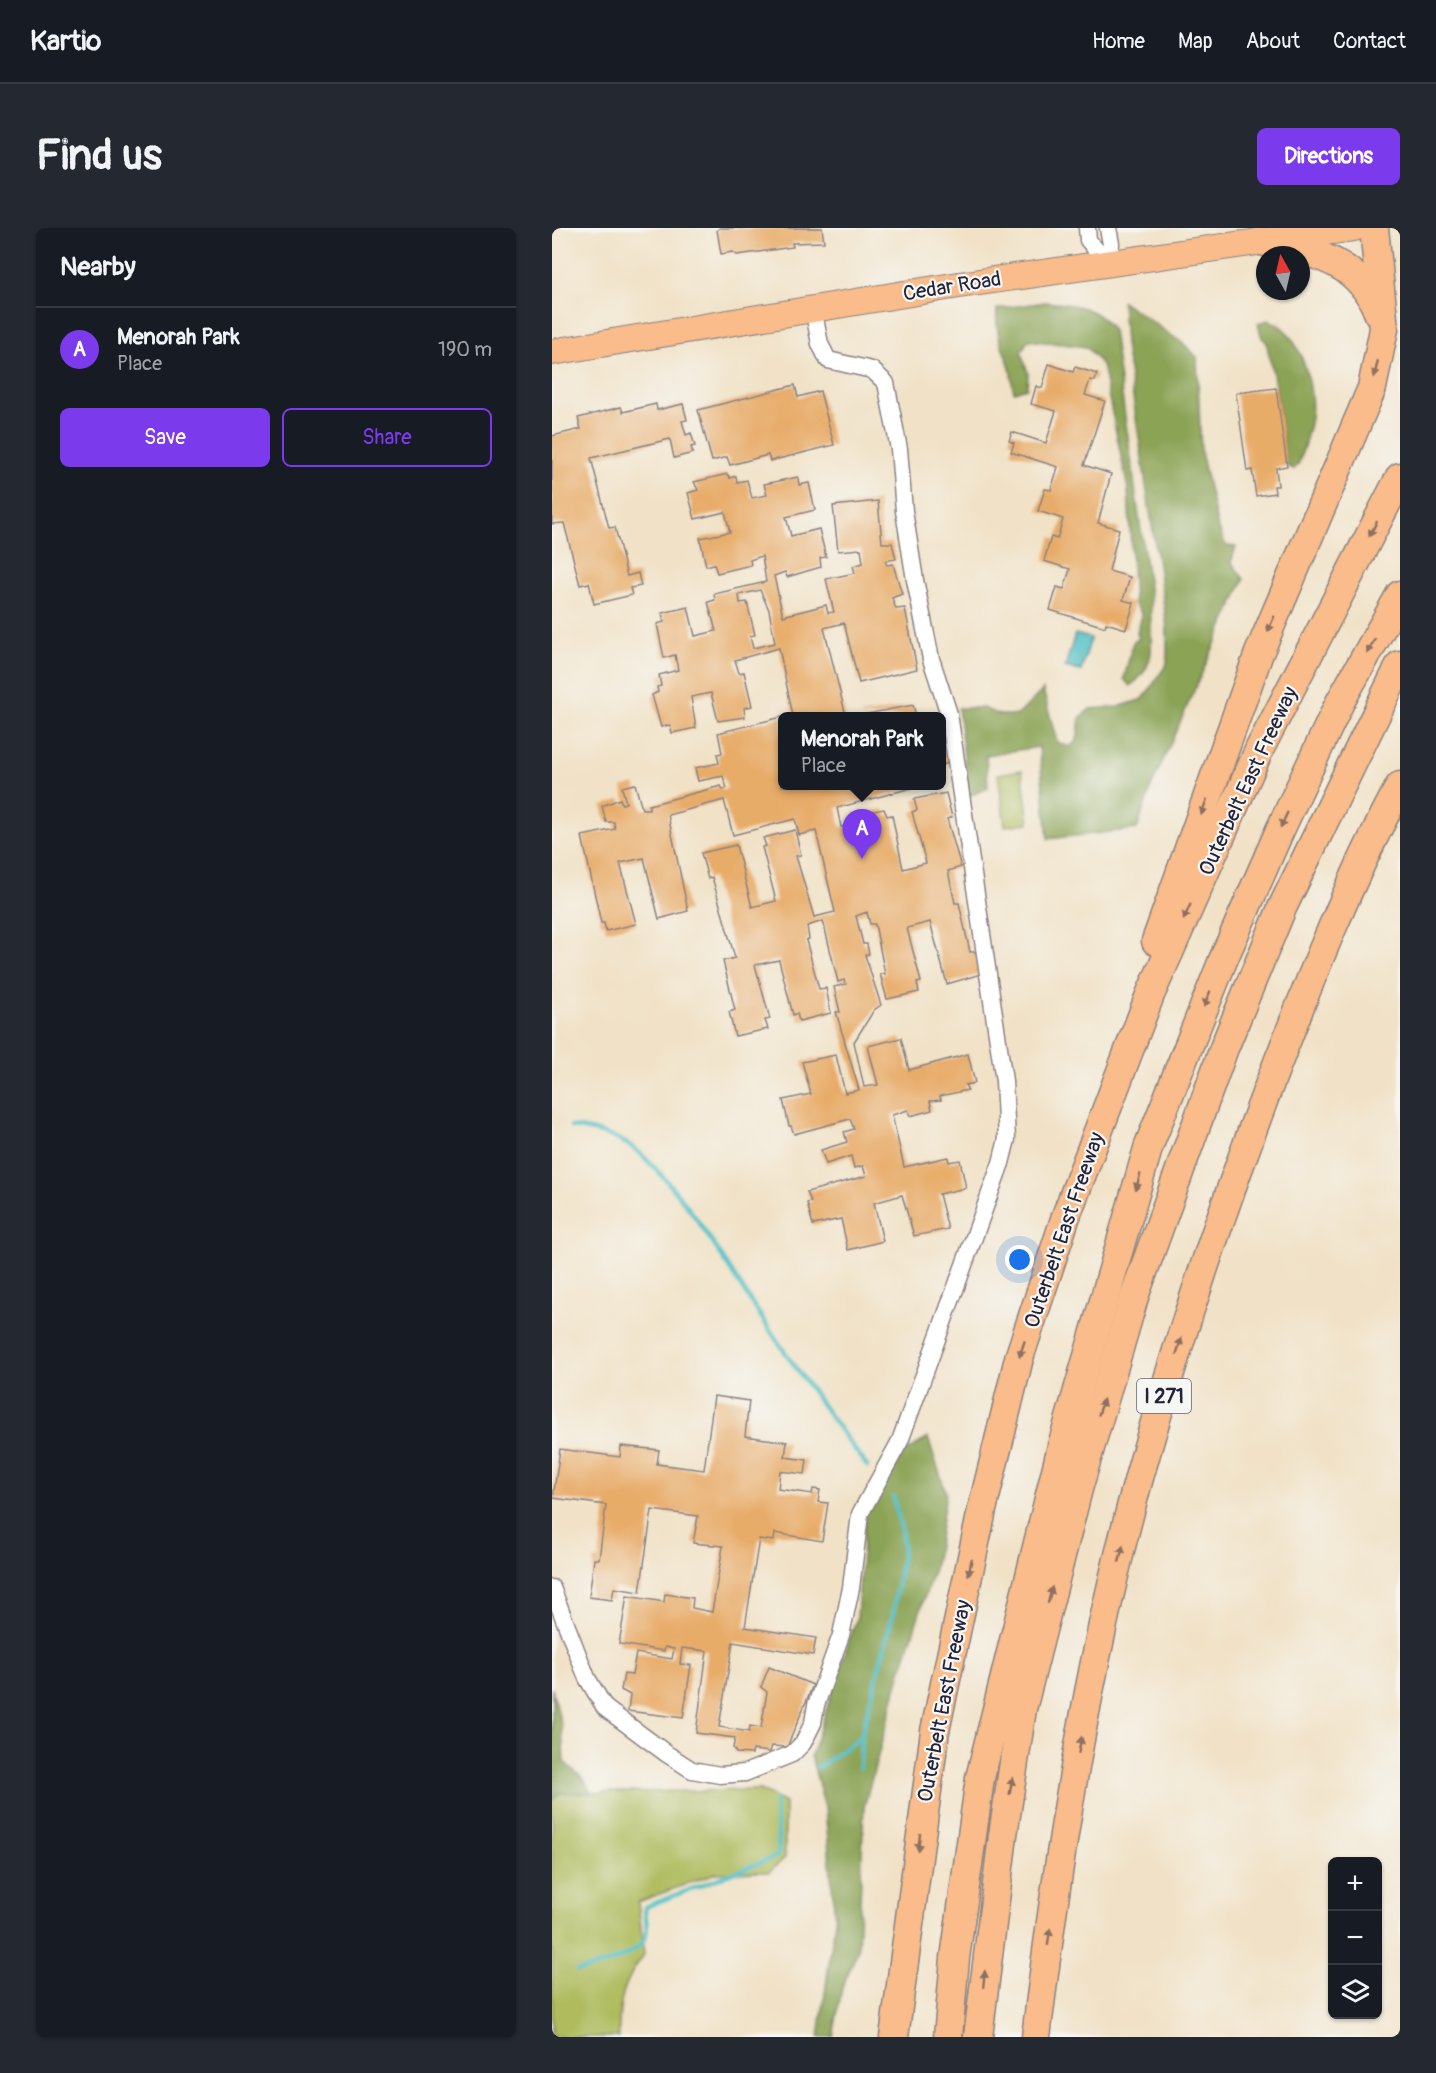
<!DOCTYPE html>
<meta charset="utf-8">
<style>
body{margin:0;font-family:Pangolin,sans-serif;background:#242831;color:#f1f3f6}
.controls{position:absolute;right:18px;bottom:18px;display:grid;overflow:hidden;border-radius:9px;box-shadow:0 2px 4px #0004}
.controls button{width:54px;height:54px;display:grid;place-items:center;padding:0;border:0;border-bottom:2px solid #363941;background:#171b24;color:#f1f3f6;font:30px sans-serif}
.compass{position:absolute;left:704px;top:18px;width:54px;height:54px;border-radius:50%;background:#171b24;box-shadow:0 2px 4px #0004;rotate:352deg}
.you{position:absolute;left:468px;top:1032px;width:21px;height:21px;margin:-15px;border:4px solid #fff;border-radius:50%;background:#1a73e8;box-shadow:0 0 0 9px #1a73e833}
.badge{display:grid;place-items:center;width:39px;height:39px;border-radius:50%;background:#7c3aed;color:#fff;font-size:20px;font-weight:700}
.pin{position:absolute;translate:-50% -50px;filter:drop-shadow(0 2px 3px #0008)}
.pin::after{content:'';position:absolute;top:32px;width:21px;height:18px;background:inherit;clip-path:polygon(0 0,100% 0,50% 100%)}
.popup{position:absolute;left:226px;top:484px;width:168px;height:78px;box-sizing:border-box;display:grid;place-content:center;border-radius:9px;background:#171b24;filter:drop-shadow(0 2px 4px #0005);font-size:20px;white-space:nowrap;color:#9ea1a6}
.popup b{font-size:22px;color:#f1f3f6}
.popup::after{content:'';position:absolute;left:50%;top:100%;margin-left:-12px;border:12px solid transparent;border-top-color:#171b24}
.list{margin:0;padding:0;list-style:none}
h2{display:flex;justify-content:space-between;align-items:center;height:78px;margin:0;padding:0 24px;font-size:26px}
h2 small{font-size:20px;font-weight:400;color:#9ea1a6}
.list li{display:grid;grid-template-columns:39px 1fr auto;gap:18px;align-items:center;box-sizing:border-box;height:84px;padding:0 24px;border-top:2px solid #363941}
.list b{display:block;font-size:22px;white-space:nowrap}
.list p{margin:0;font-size:20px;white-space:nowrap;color:#9ea1a6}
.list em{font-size:20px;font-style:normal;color:#9ea1a6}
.actions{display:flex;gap:12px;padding:18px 24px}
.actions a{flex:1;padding:14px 0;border:2px solid #7c3aed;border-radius:9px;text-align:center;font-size:21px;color:#7c3aed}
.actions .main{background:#7c3aed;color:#fff}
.icon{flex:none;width:33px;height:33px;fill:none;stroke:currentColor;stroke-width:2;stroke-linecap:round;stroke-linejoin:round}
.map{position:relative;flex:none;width:848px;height:1809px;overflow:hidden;border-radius:9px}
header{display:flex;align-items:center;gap:36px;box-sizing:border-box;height:84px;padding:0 30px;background:#171b24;border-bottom:2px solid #363941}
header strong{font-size:28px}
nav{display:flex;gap:33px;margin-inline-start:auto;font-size:21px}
.intro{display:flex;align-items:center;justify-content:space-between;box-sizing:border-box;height:144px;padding:0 36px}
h1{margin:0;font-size:42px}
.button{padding:15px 27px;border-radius:9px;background:#7c3aed;color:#fff;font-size:21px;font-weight:700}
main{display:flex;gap:36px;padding:0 36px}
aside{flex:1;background:#171b24;border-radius:9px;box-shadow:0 2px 4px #0004}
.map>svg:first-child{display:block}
.green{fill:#afbb5d;stroke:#686e4c;stroke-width:1.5}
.forest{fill:#8ba354;stroke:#566248;stroke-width:1.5}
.water{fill:#51bfc5;stroke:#3a7080;stroke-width:1.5}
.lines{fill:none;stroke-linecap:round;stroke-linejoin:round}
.stream{stroke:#51bfc5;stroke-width:4.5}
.building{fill:#e8ac69;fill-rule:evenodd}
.minor-casing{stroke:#8a8281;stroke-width:19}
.primary-casing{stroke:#8a8281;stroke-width:28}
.motorway-casing{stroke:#8a8281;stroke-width:31}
.minor{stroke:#fff;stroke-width:16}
.primary{stroke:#f9bc8a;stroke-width:26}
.motorway{stroke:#f9bc8a;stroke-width:28}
.oneway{fill:#8e6f62}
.labels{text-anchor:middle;stroke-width:4.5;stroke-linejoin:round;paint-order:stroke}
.shield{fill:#f6f6f2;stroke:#626272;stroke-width:1.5}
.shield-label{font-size:20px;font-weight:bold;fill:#22223b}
.street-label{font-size:21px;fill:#22223b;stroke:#f6f6f2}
</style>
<header>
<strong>Kartio</strong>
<nav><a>Home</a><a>Map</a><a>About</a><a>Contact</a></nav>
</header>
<div class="intro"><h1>Find us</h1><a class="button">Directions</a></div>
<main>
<aside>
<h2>Nearby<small></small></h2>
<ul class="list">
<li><span class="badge">A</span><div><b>Menorah Park</b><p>Place</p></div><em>190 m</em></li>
</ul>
<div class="actions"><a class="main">Save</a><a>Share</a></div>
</aside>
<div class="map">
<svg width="848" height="1809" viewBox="0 0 848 1809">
<rect width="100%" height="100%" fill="#f6f6f2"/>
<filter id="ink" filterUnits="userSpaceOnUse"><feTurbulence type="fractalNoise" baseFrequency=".0167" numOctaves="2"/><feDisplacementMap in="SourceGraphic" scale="12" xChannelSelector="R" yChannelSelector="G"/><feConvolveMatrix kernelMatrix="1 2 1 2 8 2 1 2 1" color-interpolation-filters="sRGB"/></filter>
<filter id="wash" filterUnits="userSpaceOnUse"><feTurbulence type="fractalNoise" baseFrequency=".008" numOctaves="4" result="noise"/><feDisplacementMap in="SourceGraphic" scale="24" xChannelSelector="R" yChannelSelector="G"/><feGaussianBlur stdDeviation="1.35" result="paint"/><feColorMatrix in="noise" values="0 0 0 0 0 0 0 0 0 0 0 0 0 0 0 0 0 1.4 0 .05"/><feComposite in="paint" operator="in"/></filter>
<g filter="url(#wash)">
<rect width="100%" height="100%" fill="#f1e2c7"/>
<g class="green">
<polygon points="470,542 477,595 453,598 446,546"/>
<path d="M208,1562L233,1575V1630L217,1644L164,1645L86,1674L92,1726C71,1755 66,1773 67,1809H0V1572L7,1565Z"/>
</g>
<g class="forest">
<polygon points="570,73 632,116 645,129 649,224 665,296 674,318 684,319 679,334 692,351 599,559 585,601 496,611 487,519 434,527 436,560 417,568 406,480 431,480 447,487 466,487 491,462 505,514 517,519 525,513 528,490 538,481 566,479 591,471 615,436 615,398 573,116"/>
<path d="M493,74C520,76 545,77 561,103L599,374C596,408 610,435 578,458L572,451L581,414L587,411L585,405L590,386L582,375L576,261L550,137L535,119L476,112L469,125L476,144L475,160L462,164C459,155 460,145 457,136C449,117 443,103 445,81Z"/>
<path d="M716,92C748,101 763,160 759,189C757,205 751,220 747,235L742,241L735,238L724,160L714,113L710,110L706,96Z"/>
<polygon points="376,1210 394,1265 383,1337 349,1443 312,1579 306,1722 290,1760 281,1809 267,1809 283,1691 273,1580 259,1528 305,1389 314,1275 353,1224"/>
<polygon points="0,1460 10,1500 12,1534 32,1551 39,1565 7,1565 0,1572"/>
</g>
<polygon class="water" points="523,406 539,410 529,443 513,439"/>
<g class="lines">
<g class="stream">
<path d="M19,899C44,902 71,909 90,927C136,970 169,1029 204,1081C239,1135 277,1187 315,1238"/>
<polyline points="265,1540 309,1509"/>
<polyline points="308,1540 309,1509 341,1386 351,1320 349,1300 341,1269"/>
<path d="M25,1743C43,1740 89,1727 94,1707C96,1699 93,1687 93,1679L225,1628C230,1609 221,1591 224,1572"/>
</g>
</g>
<g id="blocks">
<g class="building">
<polygon points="168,0 270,0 272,14 240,15 241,19 185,27 181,24 169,26 165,2"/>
<polygon points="497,136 521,144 523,139 545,146 543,153 538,152 533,167 553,173 532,237 559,246 546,295 567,301 557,343 578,349 571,372 582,375 574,401 554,395 553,399 498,382 505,359 512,361 518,341 492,333 499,309 505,311 511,291 486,283 493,261 499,262 506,239 459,224 462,215 457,213 460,204 494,215 504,183 479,176 484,158 490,160"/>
<polygon points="243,157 246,169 268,163 282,217 218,233 216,227 178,237 175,229 160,233 146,182"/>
<polygon points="724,160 735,238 724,240 726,258 722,258 723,265 704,268 700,242 695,243 684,165"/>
<polygon points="104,176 105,182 131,176 135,192 130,193 134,207 139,205 143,218 139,219 141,225 122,230 118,211 39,230 57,300 63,299 75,348 86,345 89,358 78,360 80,367 42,376 37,355 28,357 12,295 0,296 0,208 29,201 26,190 69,179 71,184"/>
<path d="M175,246L178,250L184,248L185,254L195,252L200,270L215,267L212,256L246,249L247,257L257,255L263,282L234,289L239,308L267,301L274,329L268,330L269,339L235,349L233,344L222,348L231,388L274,377L276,385L282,384L274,351L303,345L301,338L311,335L309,321L286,323L281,278L326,273L330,315H340L344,331L333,333L335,337L341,336L350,366L340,370L344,381L353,380L365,441L307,455L292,395L272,400L294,488H241L227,420L183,432L187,445L192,444L200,478L192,480L193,489L166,493L159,465L139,469L144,500L120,505L118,497L109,499L100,467L106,464L105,459L109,458L107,447L126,442L123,427L112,430L105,396L112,394L110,385L136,379L143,408L164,403L156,374L163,372L162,366L214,354L210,328L198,332L199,337L165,345L162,336L154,338L148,310L178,304L173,284L143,291L136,265L146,262L142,254ZM208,362L217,382L223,415L201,420L198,408L203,407L195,374L188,375L187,367Z"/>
<polygon points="361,477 364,488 309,488 309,487"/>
<polygon points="230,489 230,558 367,558 285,580 289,599 298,598 302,615 307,614 300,587 332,581 335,588 340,587 351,641 374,635 360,584 365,582 362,571 394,565 400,589 395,591 409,639 396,643 403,675 407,675 418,724 424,724 429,746 395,756 378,694 355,700 369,754 365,755 367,764 335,771 328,746 333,746 323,696 318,696 315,684 304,688 311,716 315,716 317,726 313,727 329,777 322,782 302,814 312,859 326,857 316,818 349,810 357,842 416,826 423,855 413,857 416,862 388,868 389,872 378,873 380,882 358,888 356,882 340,887 352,939 396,929 397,934 408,932 414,960 387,966 396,1001 362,1008 350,967 322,975 331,1013 296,1022 289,991 261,997 255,975 259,974 255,964 314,948 311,938 302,940 299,928 274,936 269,922 295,914 292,904 302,901 298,891 242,906 239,898 237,898 231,872 259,866 250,834 284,827 293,865 307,862 284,784 288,784 282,759 294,756 292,752 286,754 271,693 255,698 257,711 254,712 267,761 274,760 279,785 247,793 245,785 241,787 227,732 203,737 218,791 213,792 216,801 183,808 177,784 183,782 171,733 183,730 160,649 156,651 149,625 184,617 200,679 224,673 210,619 214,618 211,610 243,602 249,627 244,628 262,689 283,684 264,603 247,607 243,591 181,607 172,572 116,587 136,683 107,691 92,630 68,635 84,696 54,703 52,695 49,695 30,608 63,601 62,594 54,594 50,578 68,571 70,576 74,575 70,559 83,556 90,581 97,581 97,577 169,558 171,562 175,560 171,548 146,553 143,540 167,535 165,526 170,525 166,505"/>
<polygon points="395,519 398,535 389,537 389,520"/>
<polygon points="162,1168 197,1173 193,1208 235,1214 233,1229 255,1232 253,1246 228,1243 226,1261 260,1266 261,1261 268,1262 266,1274 276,1275 270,1313 223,1305 222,1313 207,1311 193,1399 264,1410 261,1427 181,1414 167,1499 197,1504 198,1498 209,1500 215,1464 209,1459 217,1439 261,1457 235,1519 220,1518 218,1524 201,1522 200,1526 184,1525 181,1520 183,1510 144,1505 155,1423 130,1420 128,1436 139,1437 131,1490 76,1483 78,1467 69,1462 72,1446 80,1447 84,1425 120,1431 122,1421 113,1419 112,1423 67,1416 75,1368 112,1374 113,1366 141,1370 140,1380 160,1384 171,1318 141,1315 146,1288 100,1282 88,1364 62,1360 60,1372 37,1369 42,1331 47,1331 54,1277 1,1270 8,1221 68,1229 69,1218 107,1222 105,1236 152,1242"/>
</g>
</g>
</g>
<g filter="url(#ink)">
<use href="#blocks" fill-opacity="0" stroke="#8a8281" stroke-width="1.5"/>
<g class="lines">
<defs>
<g id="minor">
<polyline points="535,0 536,12 555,35"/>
<polyline points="555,35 559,16 556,0"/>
<polyline points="0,1360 35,1450 53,1480 115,1526 140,1542 168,1547 193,1545 240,1526 251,1515 261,1495 264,1477 289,1407 299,1360 308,1286 348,1213 449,935 455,911 452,853 397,486 379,431 363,352 352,283 347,221 334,155 320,142 276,132 268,116 261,80"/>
</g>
<polyline id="primary" points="0,124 407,57 802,0"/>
<g id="motorway">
<path d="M709,13C759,25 806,30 826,84"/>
<polyline points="604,713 707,425 820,160 832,101 822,0"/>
<polyline points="342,1809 383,1503 430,1282 467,1130 514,988 598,767 708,520 848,249"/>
<polyline points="396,1809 403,1730 428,1550 510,1218 597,917 671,732 728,602 788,474 848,367"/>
<polyline points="426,1809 451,1607 470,1481 526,1261 582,1069 672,820 730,680 848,437"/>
<path d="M484,1809C507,1620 537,1430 588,1246C626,1112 671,978 721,847C759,749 798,650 848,558"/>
</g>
</defs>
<use href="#minor" class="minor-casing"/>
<use href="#primary" class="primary-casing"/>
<use href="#motorway" class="motorway-casing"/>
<use href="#minor" class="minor"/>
<use href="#primary" class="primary"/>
<use href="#motorway" class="motorway"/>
</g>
<defs><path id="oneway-solid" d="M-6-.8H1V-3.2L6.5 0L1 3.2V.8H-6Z" transform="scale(1.5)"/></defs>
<g class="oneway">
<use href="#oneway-solid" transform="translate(824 141) rotate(102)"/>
<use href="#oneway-solid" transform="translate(821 301) rotate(117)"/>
<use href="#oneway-solid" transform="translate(719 396) rotate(113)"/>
<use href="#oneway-solid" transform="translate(819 418) rotate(119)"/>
<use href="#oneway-solid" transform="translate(652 579) rotate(110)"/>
<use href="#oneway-solid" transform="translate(732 592) rotate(115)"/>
<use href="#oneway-solid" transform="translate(635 684) rotate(114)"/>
<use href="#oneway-solid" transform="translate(655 771) rotate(112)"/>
<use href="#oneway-solid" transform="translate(586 954) rotate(106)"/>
<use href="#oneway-solid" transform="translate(627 1118) rotate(-73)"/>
<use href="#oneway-solid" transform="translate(470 1121) rotate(108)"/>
<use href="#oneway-solid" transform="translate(549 1179) rotate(-73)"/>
<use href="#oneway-solid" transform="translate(569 1326) rotate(-77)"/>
<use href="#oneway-solid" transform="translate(418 1339) rotate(102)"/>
<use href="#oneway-solid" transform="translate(498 1367) rotate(-76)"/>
<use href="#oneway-solid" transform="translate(528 1517) rotate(-79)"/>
<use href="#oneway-solid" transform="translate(459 1558) rotate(-81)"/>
<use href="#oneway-solid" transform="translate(367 1614) rotate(98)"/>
<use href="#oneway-solid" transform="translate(497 1709) rotate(-82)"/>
<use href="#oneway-solid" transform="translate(432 1751) rotate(-84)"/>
</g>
</g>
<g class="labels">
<rect class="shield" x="585" y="1151" width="54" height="34" rx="4.5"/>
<g class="shield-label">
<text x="612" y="1175">I 271</text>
</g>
<g class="street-label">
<text transform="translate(400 58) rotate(-9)" y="7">Cedar Road</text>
<text transform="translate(696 553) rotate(-65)" y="7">Outerbelt East Freeway</text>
<text transform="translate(512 1002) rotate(-71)" y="7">Outerbelt East Freeway</text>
<text transform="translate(392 1473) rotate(-79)" y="7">Outerbelt East Freeway</text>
</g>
</g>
</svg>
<div class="controls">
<button>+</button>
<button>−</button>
<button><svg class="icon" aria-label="layers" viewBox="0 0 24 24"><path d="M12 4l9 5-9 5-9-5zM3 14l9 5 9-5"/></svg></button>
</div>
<svg class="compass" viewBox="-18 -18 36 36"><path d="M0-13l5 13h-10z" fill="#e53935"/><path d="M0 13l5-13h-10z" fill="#9ea1a6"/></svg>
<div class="you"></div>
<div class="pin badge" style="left:310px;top:631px">A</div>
<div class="popup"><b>Menorah Park</b>Place</div>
</div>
</main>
